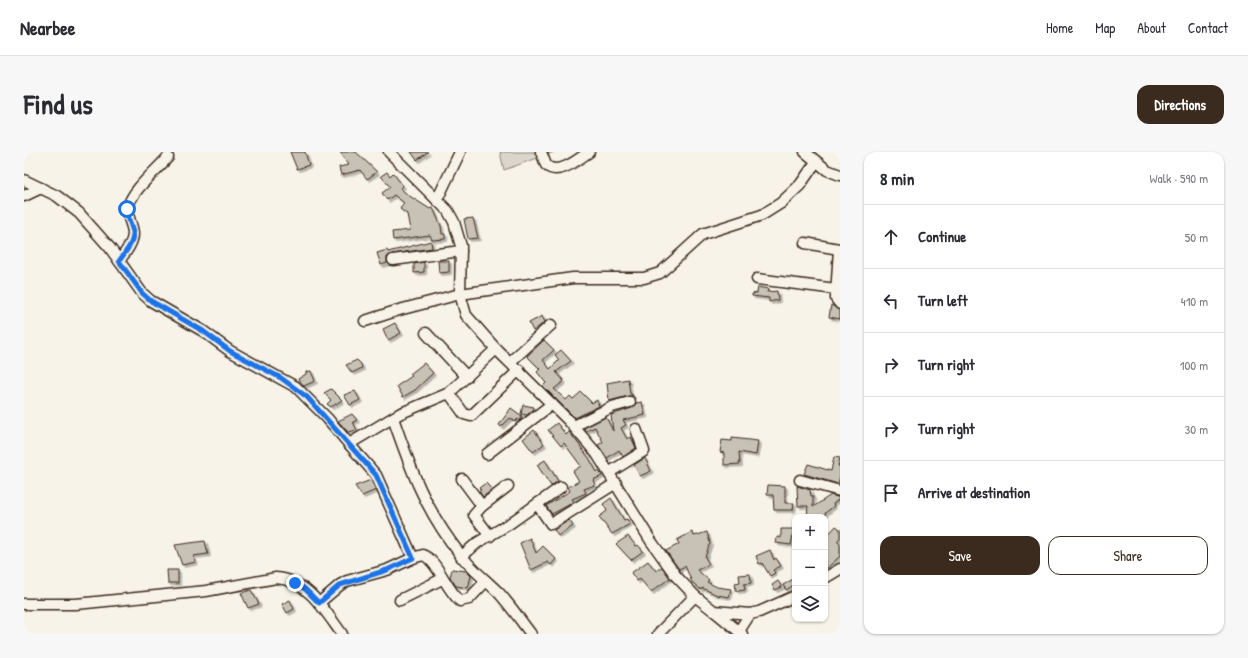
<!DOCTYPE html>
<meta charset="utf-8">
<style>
body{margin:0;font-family:"Patrick Hand",sans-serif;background:#f7f7f7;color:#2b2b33}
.controls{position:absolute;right:12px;bottom:12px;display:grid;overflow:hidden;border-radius:8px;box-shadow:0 1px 3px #0004}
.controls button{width:36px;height:36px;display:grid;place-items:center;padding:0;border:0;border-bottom:1px solid #e1e1e2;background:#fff;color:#2b2b33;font:20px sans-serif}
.stop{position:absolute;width:12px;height:12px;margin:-9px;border:3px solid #1a73e8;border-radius:50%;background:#fff}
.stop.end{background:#1a73e8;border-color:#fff;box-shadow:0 1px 4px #0008}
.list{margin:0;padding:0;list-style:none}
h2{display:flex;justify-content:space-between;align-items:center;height:52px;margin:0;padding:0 16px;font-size:17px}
h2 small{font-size:13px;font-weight:400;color:#7c7c81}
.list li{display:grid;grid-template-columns:26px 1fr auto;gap:12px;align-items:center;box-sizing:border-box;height:64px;padding:0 16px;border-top:1px solid #e1e1e2}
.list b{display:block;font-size:15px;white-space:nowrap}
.list em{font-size:13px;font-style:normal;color:#7c7c81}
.actions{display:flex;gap:8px;padding:12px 16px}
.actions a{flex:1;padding:9px 0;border:1px solid #3b2a1e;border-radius:12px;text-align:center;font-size:14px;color:#3b2a1e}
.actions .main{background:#3b2a1e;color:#fff}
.icon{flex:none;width:22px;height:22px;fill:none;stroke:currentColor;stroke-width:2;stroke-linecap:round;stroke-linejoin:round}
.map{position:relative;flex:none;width:816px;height:482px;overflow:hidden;border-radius:12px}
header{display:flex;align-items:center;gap:24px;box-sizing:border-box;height:56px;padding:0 20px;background:#fff;border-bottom:1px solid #e1e1e2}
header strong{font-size:19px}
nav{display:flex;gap:22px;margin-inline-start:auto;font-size:14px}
.intro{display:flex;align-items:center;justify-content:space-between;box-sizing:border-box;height:96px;padding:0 24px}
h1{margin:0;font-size:28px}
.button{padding:10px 18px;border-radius:12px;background:#3b2a1e;color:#fff;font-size:14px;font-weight:700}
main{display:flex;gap:24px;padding:0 24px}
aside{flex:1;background:#fff;border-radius:12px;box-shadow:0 1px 3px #0004}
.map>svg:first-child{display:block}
.green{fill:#dbd6cb;stroke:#8b8074}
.building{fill:#c8c1b6;stroke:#3b2a1e;filter:url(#shadow)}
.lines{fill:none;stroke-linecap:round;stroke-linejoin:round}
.minor-casing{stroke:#3b2a1e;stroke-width:13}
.minor{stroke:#f7f3e8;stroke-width:10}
.route{stroke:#1a73e8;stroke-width:5}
</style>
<header>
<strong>Nearbee</strong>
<nav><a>Home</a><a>Map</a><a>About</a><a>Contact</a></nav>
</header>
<div class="intro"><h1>Find us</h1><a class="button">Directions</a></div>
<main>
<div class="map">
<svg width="816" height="482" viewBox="0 0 816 482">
<defs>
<filter id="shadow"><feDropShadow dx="2.5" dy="2.5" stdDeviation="0" flood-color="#0004"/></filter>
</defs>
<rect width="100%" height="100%" fill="#f7f3e8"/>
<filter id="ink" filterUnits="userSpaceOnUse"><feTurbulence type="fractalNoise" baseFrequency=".025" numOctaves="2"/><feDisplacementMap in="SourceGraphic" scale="8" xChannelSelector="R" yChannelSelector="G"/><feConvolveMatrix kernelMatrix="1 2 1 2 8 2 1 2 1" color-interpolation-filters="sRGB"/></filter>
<g filter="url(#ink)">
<polygon class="green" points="476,0 530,0 480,18"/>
<g class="building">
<polygon points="266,0 281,0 285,13 273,17"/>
<polygon points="316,0 332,0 353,20 343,27 336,18 317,23 315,15 325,13"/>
<polygon points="387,0 404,0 393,8"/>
<polygon points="363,20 366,24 369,21 379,34 376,36 384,43 406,57 409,56 417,74 418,82 421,82 421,87 408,88 406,83 369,88 368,80 386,78 383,62 376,57 380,51 370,43 363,48 358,41 366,35 357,24"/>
<polygon points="449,66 454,86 444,87 440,67"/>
<polygon points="407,89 408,96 368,102 363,105 363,111 357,113 353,101 363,98 364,100"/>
<polygon points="414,109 425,109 425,120 415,121"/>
<polygon points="400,110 400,120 390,121 390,112"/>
<polygon points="734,135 744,137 743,140 753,139 754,148 745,150 745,146 728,144 728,142 733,141"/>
<polygon points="807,153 816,158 816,167 805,165"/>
<polygon points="518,164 521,170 509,179 505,171"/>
<polygon points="371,171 377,181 364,188 359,177"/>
<polygon points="520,188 530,198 519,208 526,217 535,208 531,203 537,198 547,209 532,220 540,229 530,237 542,248 546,244 549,247 557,240 568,251 573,248 575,254 551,266 519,234 522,231 513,220 516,217 503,204"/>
<polygon points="333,208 337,212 338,216 328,221 322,213"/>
<polygon points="400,211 409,221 391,238 379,245 373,234 388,224 386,222"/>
<polygon points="287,219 291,229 280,234 274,227 282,222 282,220"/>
<polygon points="604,227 606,242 608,242 609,244 604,244 585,249 583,231"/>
<polygon points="307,237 318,248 307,255 303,252 307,248 300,241"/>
<polygon points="331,239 336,248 326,253 320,243"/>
<polygon points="618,250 621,263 599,268 602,273 597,276 603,287 607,285 612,296 599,305 595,298 583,306 574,293 579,290 571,275 562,279 560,276 582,265 589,279 587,263 608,256 612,251"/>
<polygon points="499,253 510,255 509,258 503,263 497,262"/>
<polygon points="487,256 498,264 496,269 493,267 492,270 486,266 477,275 475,273"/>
<polygon points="328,262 333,268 329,270 333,278 324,280 314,269"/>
<polygon points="533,271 542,283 545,280 550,286 565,306 573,320 575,319 578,324 569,328 571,333 560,337 562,341 548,347 550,350 528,362 522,354 546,339 544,335 555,329 549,319 557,314 540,291 537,294 524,278"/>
<polygon points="510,278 520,292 509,300 499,287"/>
<polygon points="708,286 734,289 732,303 715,300 716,312 700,313 700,301 696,300 698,288 708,289"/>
<polygon points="810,305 816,306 814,314 816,314 816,324 814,332 780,322 784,312 807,319"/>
<polygon points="621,306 627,319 616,324 610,313"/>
<polygon points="521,308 534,329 527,334 513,313"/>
<polygon points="347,328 352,338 338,344 331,334"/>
<polygon points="462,331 468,338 459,345 455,339 457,338 455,336"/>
<polygon points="744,333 761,334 761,351 770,351 769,358 750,358 749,343 743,343"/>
<polygon points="773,334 786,338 787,344 789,344 789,355 807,343 816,346 809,352 810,354 801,361 801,365 783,365 784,354 774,354"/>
<polygon points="587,346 600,368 603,367 606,372 588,382 575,365 583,359 579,352"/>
<polygon points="545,368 549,374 534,384 530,378"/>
<polygon points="812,374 816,377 816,386 813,389 816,392 816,404 801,418 801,386"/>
<polygon points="757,377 770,377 767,393 752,391 753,385 757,386"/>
<polygon points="668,380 670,384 683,380 686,391 681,405 685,412 673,418 685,428 683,430 693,435 707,437 705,445 693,443 678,436 677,438 668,430 661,414 655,417 642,399 655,392 653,388"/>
<polygon points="604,384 612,394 614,393 619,399 607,408 592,392"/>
<polygon points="506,386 512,401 519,394 532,407 527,413 524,410 507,418 496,391"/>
<polygon points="181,389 184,402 169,404 172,410 158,413 151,393"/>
<polygon points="746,398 750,408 752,406 757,414 749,418 751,421 746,424 738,411 735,412 732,404"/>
<polygon points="624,409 632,419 638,415 646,426 627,440 616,427 613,429 607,421"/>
<polygon points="428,417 442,419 447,424 444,436 432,434 426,425"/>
<polygon points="143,418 154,418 154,431 144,431"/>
<polygon points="726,422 727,431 720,432 721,438 712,439 711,431 716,430 715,423"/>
<polygon points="771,426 771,432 762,438 759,433"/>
<polygon points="754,429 758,435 751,438 748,433"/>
<polygon points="227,438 235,452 224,456 217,441"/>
<polygon points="266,448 270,457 263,461 258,452"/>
</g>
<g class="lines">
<defs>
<g id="minor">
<polyline points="365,0 424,59 430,70 437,94 436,142 442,163 472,197 544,268 573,302 627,389 652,424 671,444 690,459 726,462 735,460 771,444"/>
<path d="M517,0L522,13C534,25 554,7 565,0"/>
<polyline points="781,0 803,18 816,23"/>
<polyline points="0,28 33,44 55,61 86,96 118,141 127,149 179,179 206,199 272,235 303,266 325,292 375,262 425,241 472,197"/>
<polyline points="0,44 17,36"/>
<polyline points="413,48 436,0"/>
<polyline points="781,91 815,97 812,143 812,147 816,152"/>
<polyline points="369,108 437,99"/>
<path d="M95,109C100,102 109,92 109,82C109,72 102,65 104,55C108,38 133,18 144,5"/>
<polyline points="733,127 812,137"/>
<polyline points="341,169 375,158 436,142 549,126 620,126 636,121 679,82 738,63 757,51 776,33 792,10"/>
<polyline points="402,181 443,225"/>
<polyline points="486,210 527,173"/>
<polyline points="425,241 440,262 447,264 495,218"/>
<path d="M369,266C387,318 401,358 436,402C447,417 462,428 475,441C487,454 496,468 507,482"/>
<polyline points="550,274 588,255 606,250"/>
<polyline points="325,292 352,323 389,406"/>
<polyline points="463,302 528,252"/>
<polyline points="586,320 620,299 612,277"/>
<polyline points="438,327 458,354 450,363 466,384"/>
<polyline points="776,328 816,339"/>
<polyline points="513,352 527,372 592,331"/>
<polyline points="458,354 484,334"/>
<polyline points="437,405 453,391 485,372 537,335"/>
<polyline points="801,426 816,417"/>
<polyline points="376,448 418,427"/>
<path d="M295,451L316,433L323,429L363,418L389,406L399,403C413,408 422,437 436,449L445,447L462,429"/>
<path d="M0,452H52L182,439L252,426C284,428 301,459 318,482"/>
<polyline points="690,459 718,482"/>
<polyline points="715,479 726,462"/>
<polyline points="634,482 671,444"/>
</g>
</defs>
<use href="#minor" class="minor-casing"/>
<use href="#minor" class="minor"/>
</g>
</g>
<g class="lines" filter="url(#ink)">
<path class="route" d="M103,57C103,65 107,72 109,80C110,90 101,101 95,109L118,141L127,149L179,179L206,199L257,226L283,245L352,323L389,406L363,418L316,433L295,451L281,437L271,431"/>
</g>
</svg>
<div class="controls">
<button>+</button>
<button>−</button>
<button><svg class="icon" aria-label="layers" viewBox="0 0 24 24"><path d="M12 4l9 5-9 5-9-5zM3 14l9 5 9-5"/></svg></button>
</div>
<div class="stop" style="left:103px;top:57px"></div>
<div class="stop end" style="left:271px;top:431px"></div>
</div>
<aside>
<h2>8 min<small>Walk · 590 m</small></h2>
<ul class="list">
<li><svg class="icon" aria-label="ahead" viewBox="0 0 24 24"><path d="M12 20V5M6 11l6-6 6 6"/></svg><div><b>Continue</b></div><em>50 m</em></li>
<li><svg class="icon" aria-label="left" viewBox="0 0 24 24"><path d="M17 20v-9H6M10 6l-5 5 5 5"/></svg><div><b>Turn left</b></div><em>410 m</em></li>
<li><svg class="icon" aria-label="right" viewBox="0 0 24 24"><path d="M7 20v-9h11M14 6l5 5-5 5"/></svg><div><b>Turn right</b></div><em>100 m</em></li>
<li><svg class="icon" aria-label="right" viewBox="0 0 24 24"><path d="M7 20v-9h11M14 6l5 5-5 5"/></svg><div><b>Turn right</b></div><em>30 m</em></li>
<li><svg class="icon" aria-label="arrive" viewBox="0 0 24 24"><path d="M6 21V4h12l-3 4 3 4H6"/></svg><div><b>Arrive at destination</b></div></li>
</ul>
<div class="actions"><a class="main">Save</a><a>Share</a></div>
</aside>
</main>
